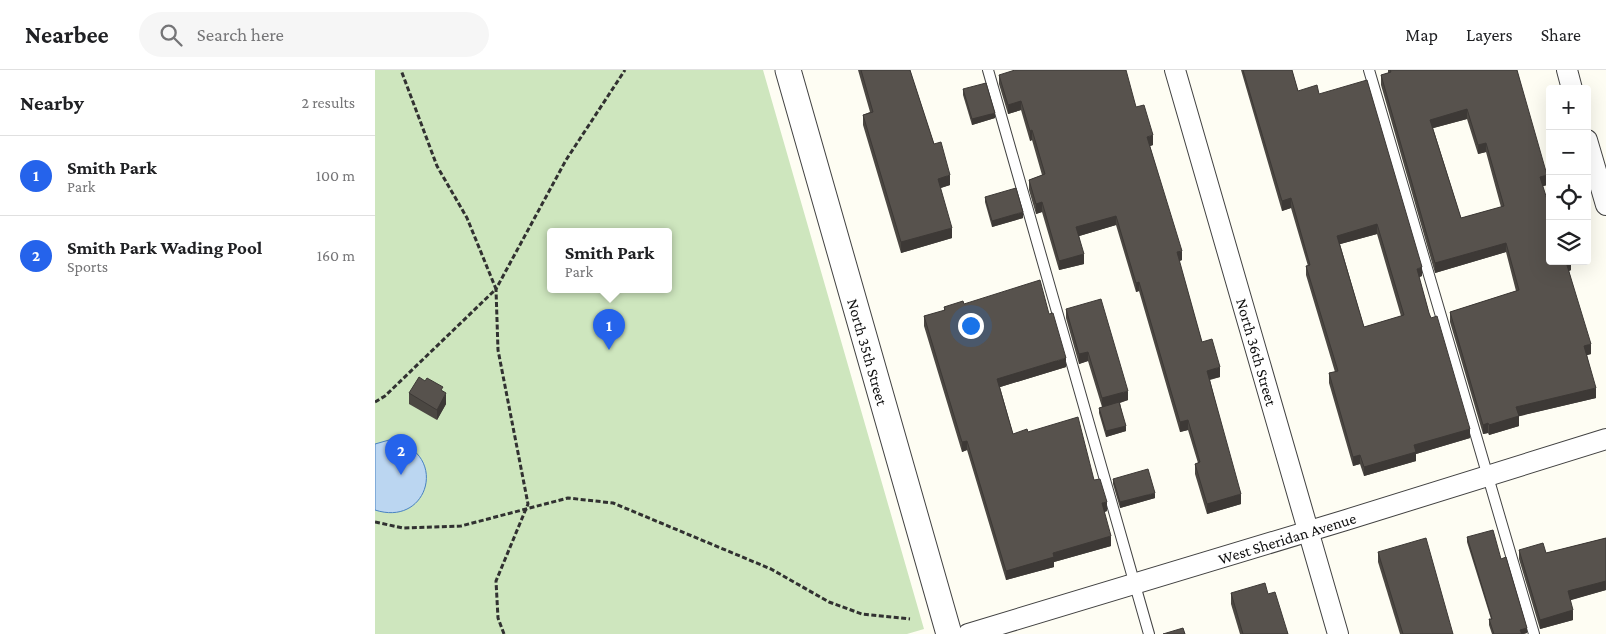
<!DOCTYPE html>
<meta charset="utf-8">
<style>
body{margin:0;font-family:"Crimson Pro",serif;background:#f6f6f6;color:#202124}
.controls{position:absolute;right:15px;top:15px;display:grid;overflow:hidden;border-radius:5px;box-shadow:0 5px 20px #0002}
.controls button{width:45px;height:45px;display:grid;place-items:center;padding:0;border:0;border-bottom:1px solid #e0e0e0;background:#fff;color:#202124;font:25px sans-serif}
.you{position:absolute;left:595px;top:255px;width:18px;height:18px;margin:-12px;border:4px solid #fff;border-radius:50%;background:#1a73e8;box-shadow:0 0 0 8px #1a73e833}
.badge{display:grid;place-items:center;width:32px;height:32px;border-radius:50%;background:#2563eb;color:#fff;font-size:16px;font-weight:700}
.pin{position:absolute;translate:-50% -41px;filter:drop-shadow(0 1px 2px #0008)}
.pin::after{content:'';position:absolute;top:26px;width:18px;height:15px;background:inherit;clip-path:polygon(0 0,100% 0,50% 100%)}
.popup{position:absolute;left:172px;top:158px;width:125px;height:65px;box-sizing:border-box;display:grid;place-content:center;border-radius:5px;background:#fff;filter:drop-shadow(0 1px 4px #0005);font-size:16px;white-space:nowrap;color:#757577}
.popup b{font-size:19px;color:#202124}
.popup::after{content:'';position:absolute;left:50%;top:100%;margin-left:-10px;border:10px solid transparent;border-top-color:#fff}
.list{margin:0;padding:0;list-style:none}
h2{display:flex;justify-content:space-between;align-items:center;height:65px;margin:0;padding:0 20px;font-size:21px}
h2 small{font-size:16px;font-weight:400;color:#757577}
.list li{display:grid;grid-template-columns:32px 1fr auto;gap:15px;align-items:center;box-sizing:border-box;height:80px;padding:0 20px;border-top:1px solid #e0e0e0}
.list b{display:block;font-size:19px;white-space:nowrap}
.list p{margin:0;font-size:16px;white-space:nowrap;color:#757577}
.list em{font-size:16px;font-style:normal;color:#757577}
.icon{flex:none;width:28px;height:28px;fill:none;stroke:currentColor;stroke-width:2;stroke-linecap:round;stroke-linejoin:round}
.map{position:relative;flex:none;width:1231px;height:564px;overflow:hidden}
header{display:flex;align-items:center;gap:30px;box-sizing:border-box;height:70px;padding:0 25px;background:#fff;border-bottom:1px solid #e0e0e0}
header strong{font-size:24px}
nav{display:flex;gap:28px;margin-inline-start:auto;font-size:18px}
.search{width:350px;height:45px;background:#f6f6f6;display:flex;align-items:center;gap:12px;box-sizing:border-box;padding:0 18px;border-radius:28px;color:#757577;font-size:19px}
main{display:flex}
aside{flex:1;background:#fff}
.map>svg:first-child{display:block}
.green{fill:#cee6be;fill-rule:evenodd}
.water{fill:#bbd6f1;stroke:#4882c2}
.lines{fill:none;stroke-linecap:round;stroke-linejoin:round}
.service-casing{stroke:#424242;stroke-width:12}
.minor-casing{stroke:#424242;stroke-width:22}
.tertiary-casing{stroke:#424242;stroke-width:27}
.path{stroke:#313131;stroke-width:3;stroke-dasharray:5 2.5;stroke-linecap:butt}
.service{stroke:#fff;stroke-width:10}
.minor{stroke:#fff;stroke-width:20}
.tertiary{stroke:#fff;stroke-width:25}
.wall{fill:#4b4742;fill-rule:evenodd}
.shaded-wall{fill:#3d3936}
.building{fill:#57524d;stroke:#3d3936;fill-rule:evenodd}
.labels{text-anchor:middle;stroke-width:5;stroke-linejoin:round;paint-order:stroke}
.street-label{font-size:16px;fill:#0f0f0f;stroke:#fff}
</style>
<header>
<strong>Nearbee</strong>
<div class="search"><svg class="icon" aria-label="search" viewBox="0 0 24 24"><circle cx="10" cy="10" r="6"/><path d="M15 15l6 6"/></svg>Search here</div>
<nav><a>Map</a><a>Layers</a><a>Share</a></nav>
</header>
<main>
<aside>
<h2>Nearby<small>2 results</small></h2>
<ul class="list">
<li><span class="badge">1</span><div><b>Smith Park</b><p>Park</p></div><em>100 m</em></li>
<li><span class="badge">2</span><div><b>Smith Park Wading Pool</b><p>Sports</p></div><em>160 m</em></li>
</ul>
</aside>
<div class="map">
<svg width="1231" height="564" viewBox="0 0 1231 564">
<rect width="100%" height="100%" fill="#fefdf3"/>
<path class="green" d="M0,0H388L549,559L532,564H0ZM175,161H293V219H175Z"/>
<path class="water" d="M14,370C75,380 55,458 0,440V374Z"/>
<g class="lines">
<defs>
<g id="service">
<polyline points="613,0 774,564"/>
<polyline points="994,0 1159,564"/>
</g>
<g id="minor">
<polyline points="800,0 963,564"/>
<polyline points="1192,0 1197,19"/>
<polyline points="1212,70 1231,135"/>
<polyline points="593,564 971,450 1231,369"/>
</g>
<polyline id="tertiary" points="413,0 574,564"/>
</defs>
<use href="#service" class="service-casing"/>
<use href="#minor" class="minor-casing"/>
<use href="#tertiary" class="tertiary-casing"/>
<g class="path">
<polyline points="0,332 10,326 121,219 92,148 62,96 26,0"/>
<polyline points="0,452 28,458 86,456 193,428 238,433 396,499 454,532 487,544 535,549"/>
<polyline points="129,564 123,548 121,511 153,434 123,280 121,219 191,90 250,0"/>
</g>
<use href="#service" class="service"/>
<use href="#minor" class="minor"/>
<use href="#tertiary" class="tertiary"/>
</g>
<g class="wall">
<polygon points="483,0 535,0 559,74 575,115 565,118 577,168 526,183 488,55 488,45 495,42"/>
<path d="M866,0H917L923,21L944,24L1047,206L1044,207L1054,243L1095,368L1041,384V391L989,406L985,394L978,396L954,313V303L960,302L931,205V196H933L916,138L907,141ZM1002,164L1026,246L989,257L965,174Z"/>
<path d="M1013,0H1142L1172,115L1168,116L1175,191H1196V200L1194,201L1216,284L1212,285L1221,328L1144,346V356L1114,365L1113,363L1108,364L1075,252V242L1141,221L1131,182L1060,203L1006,15V5L1013,3ZM1092,49L1103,84L1111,82L1126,137L1086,148L1058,58Z"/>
<polygon points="624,5 761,37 778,75 775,76 807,190 804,191 827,272 845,307 835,310 866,434 832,444 820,404 820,394 823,393 813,360 805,362 764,221 761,222 741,155 704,166 709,194 684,200 667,142 661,144 654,120 654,110 667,105 657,70 655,71 646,40 633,44 624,14"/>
<polygon points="588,19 620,48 597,55 588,25"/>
<polygon points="610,127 648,148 617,157 610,132"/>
<polygon points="589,234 691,297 625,317 638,364 653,362 719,410 732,441 729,442 736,476 679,492 679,497 631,510 592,380 587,382 549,256 549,246 569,241 569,237"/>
<polygon points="691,239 753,330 745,333 751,361 731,367 724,343 724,338 727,337 713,291 704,294 691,248"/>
<polygon points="68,321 71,334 62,350 34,334 34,323"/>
<polygon points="738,409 780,428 745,438 738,414"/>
<polygon points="1092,467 1126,489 1152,563 1149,564 1117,564 1114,555 1114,549 1116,549 1092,472"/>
<polygon points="1231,468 1231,520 1195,530 1198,550 1165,559 1144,489 1144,480 1171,483"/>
<polygon points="1003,482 1078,564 1025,564 1003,492"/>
<polygon points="856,523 893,524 913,564 865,564 856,534"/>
</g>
<g class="shaded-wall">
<polygon points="646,31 646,40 633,44 633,35"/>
<polygon points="1092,39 1092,49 1055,59 1055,50"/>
<polygon points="620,43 620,48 597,55 597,49"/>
<polygon points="657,60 657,70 655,71 655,61"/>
<polygon points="778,65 778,75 772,77 772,67"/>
<polygon points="1111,73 1111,82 1103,84 1103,75"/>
<polygon points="575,105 575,115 563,119 563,109"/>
<polygon points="1172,105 1172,115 1165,117 1165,107"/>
<polygon points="916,128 916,138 907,141 907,131"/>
<polygon points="667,132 667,142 661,144 661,134"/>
<polygon points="648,142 648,148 617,157 617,151"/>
<polygon points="741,146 741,155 701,167 701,157"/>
<polygon points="1002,154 1002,164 962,175 962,166"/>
<polygon points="577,158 577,168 526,183 526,172"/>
<polygon points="1131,173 1131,182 1060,203 1060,193"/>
<polygon points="807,181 807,190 802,192 802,182"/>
<polygon points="709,184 709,194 684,200 684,191"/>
<polygon points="1194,191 1196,191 1196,200 1191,202 1191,192"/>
<polygon points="1047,197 1047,206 1042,208 1042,199"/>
<polygon points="764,212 764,221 761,222 761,213"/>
<polygon points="1216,274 1216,284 1209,286 1209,276"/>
<polygon points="713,282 713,291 704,294 704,284"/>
<polygon points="691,288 691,297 622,318 622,309"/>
<polygon points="845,297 845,307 832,310 832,301"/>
<polygon points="1221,318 1221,328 1141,347 1141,337"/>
<polygon points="753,321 753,330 727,338 727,328"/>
<polygon points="71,323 71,334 62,350 62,340"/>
<polygon points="1144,346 1144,356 1114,365 1114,355"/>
<polygon points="813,350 813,360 805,362 805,352"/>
<polygon points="1113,353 1113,363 1108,364 1108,355"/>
<polygon points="751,356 751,361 731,367 731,361"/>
<polygon points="1095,359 1095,368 1041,384 1041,391 989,406 989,397 1039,375"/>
<polygon points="592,371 592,380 587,382 587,372"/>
<polygon points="985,385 985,394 978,396 978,387"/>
<polygon points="780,423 780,428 745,438 745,432"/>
<polygon points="866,424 866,434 832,444 832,434"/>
<polygon points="732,432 732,441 727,443 727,433"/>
<polygon points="736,466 736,476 679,492 679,497 631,510 631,501 678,483"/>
<polygon points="1231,511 1231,520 1193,531 1193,521"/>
<polygon points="1198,540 1198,550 1165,559 1165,550"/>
<polygon points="1152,558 1152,563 1145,564 1145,560"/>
</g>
<g class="building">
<polygon points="486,0 535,0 559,74 566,72 575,105 563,109 577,158 526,172 488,45 498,42"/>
<polygon points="640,0 751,0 761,37 769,35 778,65 772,67 807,181 802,182 827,272 837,269 845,297 832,301 866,424 832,434 820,394 825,392 813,350 805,352 764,212 761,213 741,146 701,157 709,184 684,191 667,132 661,134 654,110 670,104 657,60 655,61 646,31 633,35 624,5"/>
<path d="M868,0H917L923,21L942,15L944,24L992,10L1047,197L1042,199L1054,243L1056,248L1062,246L1095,359L1039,375L1041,382L989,397L985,385L978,387L954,303L963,301L931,196L935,195L916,128L907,131ZM1002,154L1029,245L989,257L962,166Z"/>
<path d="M1015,0H1142L1172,105L1165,107L1175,139V191H1194L1191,192L1216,274L1209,276L1221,318L1141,337L1144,346L1114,355L1113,353L1108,355L1075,242L1144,220L1131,173L1060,193L1006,5L1016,2ZM1092,39L1103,75L1111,73L1129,136L1086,148L1055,50Z"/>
<polygon points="611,13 620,43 597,49 588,19"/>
<polygon points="641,118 648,142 617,151 610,127"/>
<polygon points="665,210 674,244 678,243 691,288 622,309 638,364 652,359 653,362 703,347 719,410 725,409 732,432 727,433 736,466 678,483 679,487 631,501 592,371 587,372 549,246 570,240 569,237 588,231 589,234"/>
<polygon points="726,229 753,321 727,328 713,282 704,284 691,239"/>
<polygon points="44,307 50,311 52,308 68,317 66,320 71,323 62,340 34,323"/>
<polygon points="744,332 751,356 731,361 724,338"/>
<polygon points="773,399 780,423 745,432 738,409"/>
<polygon points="1118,460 1126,489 1131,487 1152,558 1145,560 1147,564 1119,564 1114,549 1117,549 1092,467"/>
<polygon points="1051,468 1078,564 1028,564 1003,482"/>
<polygon points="1231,468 1231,511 1193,521 1198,540 1165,550 1144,480 1168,473 1171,483"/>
<polygon points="890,513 893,524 900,522 913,564 868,564 856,523"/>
<polygon points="808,558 810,564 788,564"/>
</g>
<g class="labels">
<g class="street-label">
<text transform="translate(493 282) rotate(74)" y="6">North 35th Street</text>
<text transform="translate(882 282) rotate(74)" y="6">North 36th Street</text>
<text transform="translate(912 468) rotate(-17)" y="6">West Sheridan Avenue</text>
</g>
</g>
</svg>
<div class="controls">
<button>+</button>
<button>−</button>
<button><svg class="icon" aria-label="locate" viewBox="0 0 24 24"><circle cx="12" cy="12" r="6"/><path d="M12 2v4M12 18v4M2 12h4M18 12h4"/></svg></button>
<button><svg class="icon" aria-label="layers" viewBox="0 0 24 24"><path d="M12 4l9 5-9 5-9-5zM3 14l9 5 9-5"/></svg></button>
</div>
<div class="you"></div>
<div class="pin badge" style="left:234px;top:280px">1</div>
<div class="popup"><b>Smith Park</b>Park</div>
<div class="pin badge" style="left:26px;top:405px">2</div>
</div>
</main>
